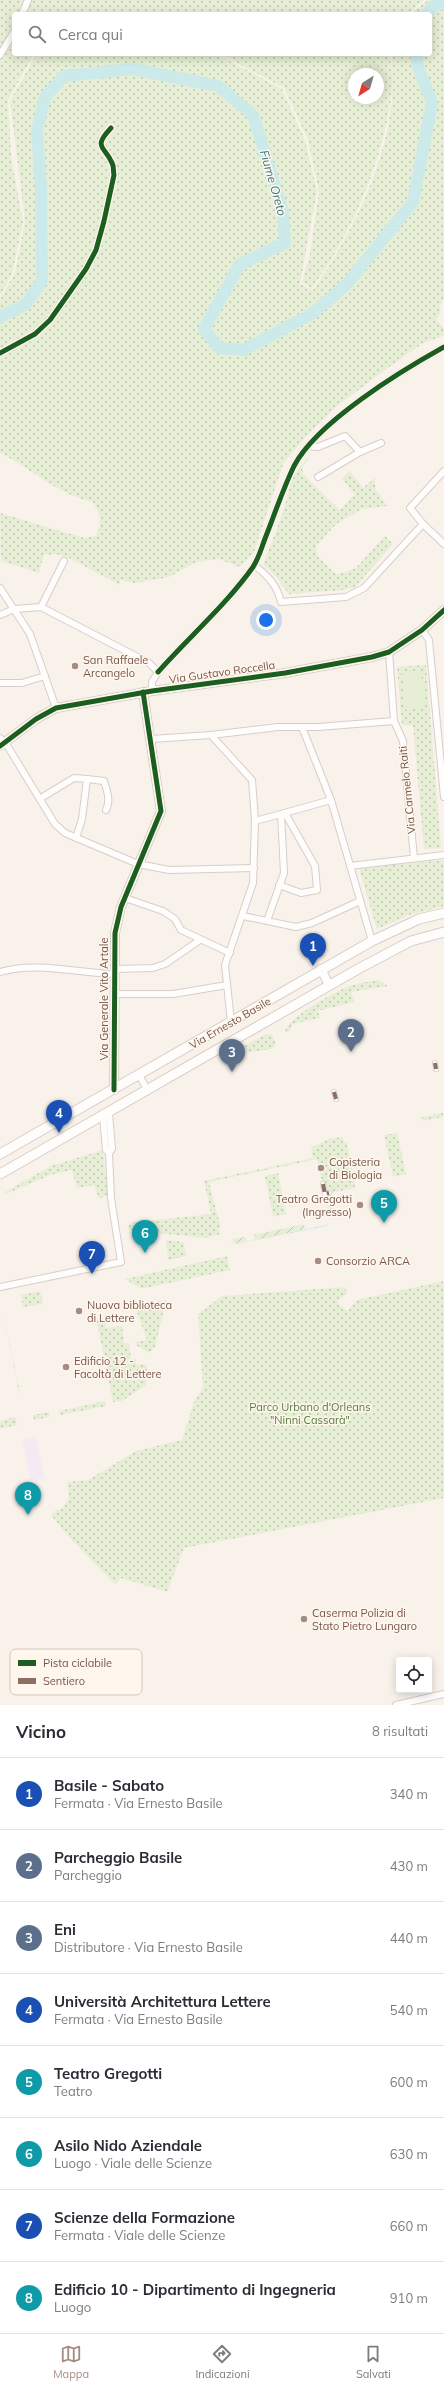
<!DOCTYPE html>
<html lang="it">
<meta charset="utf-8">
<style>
body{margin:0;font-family:Mulish,sans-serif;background:#f7f7f7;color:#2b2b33}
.controls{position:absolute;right:12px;bottom:12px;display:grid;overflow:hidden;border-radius:4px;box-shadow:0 2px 10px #0003}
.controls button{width:36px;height:36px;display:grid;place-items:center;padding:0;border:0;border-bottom:1px solid #e1e1e2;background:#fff;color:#2b2b33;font:20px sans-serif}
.compass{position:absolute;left:348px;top:68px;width:36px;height:36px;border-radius:50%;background:#fff;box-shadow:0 2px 10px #0003;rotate:217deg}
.you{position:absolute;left:266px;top:620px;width:14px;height:14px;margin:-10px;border:3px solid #fff;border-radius:50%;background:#1a73e8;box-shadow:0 0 0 6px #1a73e833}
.badge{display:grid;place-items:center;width:26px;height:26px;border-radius:50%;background:#a58c82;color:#fff;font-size:13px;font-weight:700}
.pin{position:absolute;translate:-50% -33px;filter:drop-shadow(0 1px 2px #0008)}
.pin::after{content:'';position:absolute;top:21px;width:14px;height:12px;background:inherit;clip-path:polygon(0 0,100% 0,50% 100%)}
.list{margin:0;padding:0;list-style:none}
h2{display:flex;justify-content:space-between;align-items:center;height:52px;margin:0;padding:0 16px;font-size:17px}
h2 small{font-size:13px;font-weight:400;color:#7c7c81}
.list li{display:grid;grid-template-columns:26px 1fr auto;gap:12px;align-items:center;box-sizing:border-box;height:72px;padding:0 16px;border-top:1px solid #e1e1e2}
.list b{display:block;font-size:15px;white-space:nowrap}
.list p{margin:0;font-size:13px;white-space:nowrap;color:#7c7c81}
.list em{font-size:13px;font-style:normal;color:#7c7c81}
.icon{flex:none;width:22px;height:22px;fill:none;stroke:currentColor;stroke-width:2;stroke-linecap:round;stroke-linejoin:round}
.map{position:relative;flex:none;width:444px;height:1705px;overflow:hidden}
.search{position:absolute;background:#fff;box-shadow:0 2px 10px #0003;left:12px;right:12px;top:12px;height:44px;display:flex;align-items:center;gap:10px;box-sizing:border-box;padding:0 14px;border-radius:4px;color:#7c7c81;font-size:15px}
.sheet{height:628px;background:#fff}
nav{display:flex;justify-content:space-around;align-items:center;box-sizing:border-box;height:56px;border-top:1px solid #e1e1e2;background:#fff;font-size:11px;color:#7c7c81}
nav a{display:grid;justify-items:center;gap:2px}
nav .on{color:#a58c82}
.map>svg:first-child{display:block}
.education{fill:#f3eaf3}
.grass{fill:url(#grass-dots);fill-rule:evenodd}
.garden{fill:url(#garden-furrows)}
.pitch{fill:#e6efd5}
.water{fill:url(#water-waves)}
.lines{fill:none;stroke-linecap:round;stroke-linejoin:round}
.river{stroke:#cceaea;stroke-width:12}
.pedestrian-casing{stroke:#d7cec8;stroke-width:6}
.minor-casing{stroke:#d7cec8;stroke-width:8}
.tertiary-casing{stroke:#d7cec8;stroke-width:10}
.secondary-casing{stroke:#d8cdc8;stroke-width:11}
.pedestrian{stroke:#fefdfc;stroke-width:4.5}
.minor{stroke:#fefdfc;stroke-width:6}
.tertiary{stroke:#fefdfc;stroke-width:8}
.secondary{stroke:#fefdfc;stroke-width:9}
.quiet{stroke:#8d6e63;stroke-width:4;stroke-dasharray:8 4;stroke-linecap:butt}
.cycleway-casing{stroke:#fff7ee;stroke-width:8}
.cycleway{stroke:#1b5e20;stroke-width:5}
.poi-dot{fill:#a58c82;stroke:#fff7ee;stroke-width:1.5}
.labels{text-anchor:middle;stroke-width:3;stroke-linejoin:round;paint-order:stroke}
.poi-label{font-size:11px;fill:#795549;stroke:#fff7ee;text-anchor:start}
.street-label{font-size:11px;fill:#795549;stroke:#fff7ee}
.park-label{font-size:11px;fill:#557a3d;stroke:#fff7ee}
.water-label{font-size:12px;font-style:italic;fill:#3c7a7e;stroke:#fff7ee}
.key{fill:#fff7ee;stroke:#d7c6bc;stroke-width:1}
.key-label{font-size:11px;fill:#795549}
</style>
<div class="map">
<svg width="444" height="1705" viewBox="0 0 444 1705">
<defs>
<pattern id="grass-dots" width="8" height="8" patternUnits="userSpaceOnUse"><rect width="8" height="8" fill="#e6efd5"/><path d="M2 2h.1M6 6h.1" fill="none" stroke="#bfc4af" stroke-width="1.8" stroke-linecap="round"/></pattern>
<pattern id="garden-furrows" width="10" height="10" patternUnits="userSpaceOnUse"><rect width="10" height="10" fill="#e6efd5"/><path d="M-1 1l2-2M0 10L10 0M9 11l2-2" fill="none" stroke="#bfc4af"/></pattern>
<pattern id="water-waves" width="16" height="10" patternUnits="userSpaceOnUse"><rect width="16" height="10" fill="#cceaea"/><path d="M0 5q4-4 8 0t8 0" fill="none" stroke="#aac0c0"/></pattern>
</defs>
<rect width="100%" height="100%" fill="#f8f2eb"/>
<polygon class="education" points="36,1437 44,1478 31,1480 22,1440"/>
<g class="grass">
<polygon points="0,0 424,0 407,14 14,14 14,54 34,54 8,100 11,156 23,222 12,274 0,296"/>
<path d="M428,0H444V299L439,308L441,312L436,320L444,328V336L423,343L389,367L337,406L306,436L283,464L254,552L240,567L218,559L196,562L169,577L135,583L120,580V585L69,558L56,554L44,555L39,573L1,561L0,513L84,538L96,536C102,523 101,514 93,502C57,494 32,469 0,453V299L15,273L25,221L10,101L36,55L217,54L282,89L305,140L317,191L300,284L313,290C358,225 402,135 391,54H430V14H410Z"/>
<path d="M220,54H389C391,63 394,73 393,81C387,152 354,231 312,288L302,282L310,254L319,192L308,140L284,88ZM354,74H378V98H354Z"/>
<polygon points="307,458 309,458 302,468 303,474 340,510 355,494 342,479 350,471 363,488 375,478 375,488 387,506 362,509 336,524 316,546 318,557 337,575 356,568 385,536 393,544 355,587 343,590 289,594 272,572 263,565 281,518 293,477"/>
<polygon points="426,665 441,848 424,849 413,725 402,725 397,667"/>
<polygon points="444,860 444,906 409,915 377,929 359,868"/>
<path d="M378,980L388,986L351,992L354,1002L318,1011L320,1018L292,1024L290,1031L285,1032C287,1018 333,993 347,987C357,983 367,982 378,980Z"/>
<polygon points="272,1034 276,1044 272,1049 242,1053 241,1048 264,1035"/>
<polygon points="443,1113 443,1117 423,1121 422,1117"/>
<polygon points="397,1133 406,1174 393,1177 384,1135"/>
<polygon points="343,1137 344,1143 347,1143 355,1185 354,1188 330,1193 334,1209 329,1210 327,1206 317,1159 209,1182 221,1228 219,1229 220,1234 205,1238 129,1230 128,1228 129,1223 211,1214 204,1181 313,1158 311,1148 328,1139"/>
<polygon points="103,1150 108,1195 99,1199 94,1185 77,1188 72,1170 50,1175 6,1194 5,1192 51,1166"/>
<polygon points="278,1173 286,1214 273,1217 265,1176"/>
<polygon points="166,1240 183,1242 187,1256 168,1260"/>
<polygon points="227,1256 230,1270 145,1288 140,1288 125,1279"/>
<polygon points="444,1281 444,1498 184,1548 167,1592 121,1578 115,1584 69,1537 51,1515 56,1510 62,1509 69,1498 67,1482 88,1480 136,1451 182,1440 194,1402 203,1387 198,1314 222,1296 345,1287 347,1294 338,1300 338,1304 348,1311 357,1300"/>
<polygon points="40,1291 43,1304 23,1307 21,1295"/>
<polygon points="166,1300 155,1347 149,1353 136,1345 136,1342 147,1340 135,1306"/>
<polygon points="1,1303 20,1393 19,1393"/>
<polygon points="96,1317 106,1322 106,1328 122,1326 124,1343 129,1343 131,1359 136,1359 136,1364 147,1365 146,1385 122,1401 113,1402"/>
<polygon points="105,1401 106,1406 60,1415 59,1411"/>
<polygon points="49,1412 49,1417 34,1420 33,1415"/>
<polygon points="15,1417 17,1425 0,1429 0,1421"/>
</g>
<g class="garden">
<polygon points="304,1224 305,1229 255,1240 254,1235"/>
<polygon points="246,1237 247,1241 234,1244 232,1239"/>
</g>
<polygon class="pitch" points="421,671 425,708 406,710 402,673"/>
<polygon class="water" points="327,1225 327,1226 225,1246 234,1244"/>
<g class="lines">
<g class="river">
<polyline points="427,14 432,7 444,3"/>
<polyline points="0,317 26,304 42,281 41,188 37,131 45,97 64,76 133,69 218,86 253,115 283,212 285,243 240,264 204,329 219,348 244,350 313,313 347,284 413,202 432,103 418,67 416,54"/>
</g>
<defs>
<g id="pedestrian">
<polyline points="435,1063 436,1069"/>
<polyline points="334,1092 336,1099"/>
<polyline points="323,1184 325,1194 329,1193"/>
</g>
<g id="minor">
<polyline points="22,14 28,0"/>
<polyline points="0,55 14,32"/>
<path d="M0,353L35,334L50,320L86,269L96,250L104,221L114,175C113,171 114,166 112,163C105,146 92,148 111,128"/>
<polyline points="309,446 318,447 345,436 360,452"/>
<polyline points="318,477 360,452 381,443"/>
<polyline points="423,524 444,544"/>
<path d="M254,565C268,576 277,585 281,602L346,597L364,588L423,524L410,508L444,471"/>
<polyline points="0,588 30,634 56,708"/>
<polyline points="41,607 64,561"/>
<polyline points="0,615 14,609 41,607 149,663 158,672 152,682 152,691"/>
<polyline points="422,630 429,640 444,797"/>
<polyline points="389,652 394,721 403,741 414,858"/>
<path d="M158,672C189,637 226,605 253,567C259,558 262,546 266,536C275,513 283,489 294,466C317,422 401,371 444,347"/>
<polyline points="0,683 22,683 45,676"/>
<polyline points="302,727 331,800 372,941"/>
<polyline points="211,735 278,727 318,727 394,721"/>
<polyline points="0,738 5,742 55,824 65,833 138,864 169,870 254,868"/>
<polyline points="151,739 211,735 252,780 255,821 253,883 225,965 231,1022"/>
<path d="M87,779L104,781C107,791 111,800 106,810"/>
<polyline points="41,798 74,778 87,779 82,819 76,838"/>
<polyline points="255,821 281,814"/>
<polyline points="350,866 444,855"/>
<polyline points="279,885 301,893 317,890 315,866 285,813"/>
<polyline points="125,898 163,911 175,919 181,930 230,953"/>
<polyline points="243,916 296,927 312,923 360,901"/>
<polyline points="267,921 284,873 281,814 331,800"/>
<polyline points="114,969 153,968 165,964 200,940"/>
<path d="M0,972C38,961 76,973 114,974"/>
<polyline points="115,994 173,994 227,985"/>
<polyline points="139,1075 148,1091"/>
<polyline points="103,1116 106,1150 109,1153"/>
<polyline points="0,1287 121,1262 111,1198 109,1153 112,1149 109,1113"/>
<polyline points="396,1705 444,1694"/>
</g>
<g id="tertiary">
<polyline points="0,746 36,719 56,708 152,691 285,673 372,657 389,652 422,630 444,610"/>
<polyline points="321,969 329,985"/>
<polyline points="114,1090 115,933 121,907 161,811 143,692"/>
</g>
<g id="secondary">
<polyline points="0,1154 372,941 419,919 444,913"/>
<polyline points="0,1174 358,969 411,941 444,932"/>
</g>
</defs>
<use href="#pedestrian" class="pedestrian-casing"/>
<use href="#minor" class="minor-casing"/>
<use href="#tertiary" class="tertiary-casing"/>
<use href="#secondary" class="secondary-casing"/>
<use href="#pedestrian" class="pedestrian"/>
<use href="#minor" class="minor"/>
<use href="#tertiary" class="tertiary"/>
<use href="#secondary" class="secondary"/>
<g class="quiet">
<polyline points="435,1063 436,1069"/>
<polyline points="334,1092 336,1099"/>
<polyline points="323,1184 325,1194 329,1193"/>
</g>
<defs>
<g id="cycleway">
<path d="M0,353L35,334L50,320L86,269L96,250L104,221L114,175C113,171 114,166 112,163C105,146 92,148 111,128"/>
<path d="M158,672C189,637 226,605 253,567C259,558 262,546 266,536C275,513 283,489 294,466C317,422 401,371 444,347"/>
<polyline points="0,746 36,719 56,708 152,691 285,673 372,657 389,652 422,630 444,610"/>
<polyline points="114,1090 115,933 121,907 161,811 143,692"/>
</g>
</defs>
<use href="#cycleway" class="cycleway-casing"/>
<use href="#cycleway" class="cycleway"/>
</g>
<g class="poi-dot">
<circle cx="75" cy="666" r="4"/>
<circle cx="321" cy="1168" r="4"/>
<circle cx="360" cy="1205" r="4"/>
<circle cx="318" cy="1261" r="4"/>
<circle cx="79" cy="1311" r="4"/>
<circle cx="66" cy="1367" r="4"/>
<circle cx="304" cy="1619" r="4"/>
</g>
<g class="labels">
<g class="poi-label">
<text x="83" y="664">San Raffaele<tspan x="83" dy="13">Arcangelo</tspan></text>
<text x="329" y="1166">Copisteria<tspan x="329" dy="13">di Biologia</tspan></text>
<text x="352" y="1203" text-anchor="end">Teatro Gregotti<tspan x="352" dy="13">(Ingresso)</tspan></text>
<text x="326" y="1265">Consorzio ARCA</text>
<text x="87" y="1309">Nuova biblioteca<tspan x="87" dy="13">di Lettere</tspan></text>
<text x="74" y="1365">Edificio 12 -<tspan x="74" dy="13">Facoltà di Lettere</tspan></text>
<text x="312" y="1617">Caserma Polizia di<tspan x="312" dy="13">Stato Pietro Lungaro</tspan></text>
</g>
<g class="street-label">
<text transform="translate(222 672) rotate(-8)" y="4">Via Gustavo Roccella</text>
<text transform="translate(407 790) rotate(-96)" y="4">Via Carmelo Raiti</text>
<text transform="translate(104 999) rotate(-90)" y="4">Via Generale Vito Artale</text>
<text transform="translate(230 1023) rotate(-30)" y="4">Via Ernesto Basile</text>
</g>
<g class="park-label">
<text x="310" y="1411">Parco Urbano d'Orleans<tspan x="310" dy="13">"Ninni Cassarà"</tspan></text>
</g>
<g class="water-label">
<text transform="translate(273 183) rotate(74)" y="4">Fiume Oreto</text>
</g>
</g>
<rect x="10" y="1649" width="132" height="46" rx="6" class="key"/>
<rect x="18" y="1660" width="18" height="6" fill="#1b5e20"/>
<rect x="18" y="1678" width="18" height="6" fill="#8d6e63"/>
<g class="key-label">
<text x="43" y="1667">Pista ciclabile</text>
<text x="43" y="1685">Sentiero</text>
</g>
</svg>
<div class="controls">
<button><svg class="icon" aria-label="locate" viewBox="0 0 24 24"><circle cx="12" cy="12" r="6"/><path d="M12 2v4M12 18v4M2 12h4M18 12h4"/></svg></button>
</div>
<svg class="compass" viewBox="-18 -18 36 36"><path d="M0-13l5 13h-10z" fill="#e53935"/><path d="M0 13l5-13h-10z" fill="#7c7c81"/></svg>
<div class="you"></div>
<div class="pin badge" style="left:313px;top:966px;background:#1a4fb4">1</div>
<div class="pin badge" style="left:351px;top:1052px;background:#5c6f8a">2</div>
<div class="pin badge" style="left:232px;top:1072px;background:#5c6f8a">3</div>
<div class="pin badge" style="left:59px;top:1133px;background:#1a4fb4">4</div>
<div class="pin badge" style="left:384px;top:1223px;background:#0f9aa8">5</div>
<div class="pin badge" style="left:145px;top:1253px;background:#0f9aa8">6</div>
<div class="pin badge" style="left:92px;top:1274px;background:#1a4fb4">7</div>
<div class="pin badge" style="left:28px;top:1515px;background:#0f9aa8">8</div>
<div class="search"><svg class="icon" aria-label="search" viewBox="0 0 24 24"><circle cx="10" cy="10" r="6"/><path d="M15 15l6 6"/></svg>Cerca qui</div>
</div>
<section class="sheet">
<h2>Vicino<small>8 risultati</small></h2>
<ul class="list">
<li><span class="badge" style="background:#1a4fb4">1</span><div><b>Basile - Sabato</b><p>Fermata · Via Ernesto Basile</p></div><em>340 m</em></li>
<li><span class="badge" style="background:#5c6f8a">2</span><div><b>Parcheggio Basile</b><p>Parcheggio</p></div><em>430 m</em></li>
<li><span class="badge" style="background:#5c6f8a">3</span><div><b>Eni</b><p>Distributore · Via Ernesto Basile</p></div><em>440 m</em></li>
<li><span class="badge" style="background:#1a4fb4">4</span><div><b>Università Architettura Lettere</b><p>Fermata · Via Ernesto Basile</p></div><em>540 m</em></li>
<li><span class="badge" style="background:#0f9aa8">5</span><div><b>Teatro Gregotti</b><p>Teatro</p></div><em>600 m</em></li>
<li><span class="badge" style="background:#0f9aa8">6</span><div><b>Asilo Nido Aziendale</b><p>Luogo · Viale delle Scienze</p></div><em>630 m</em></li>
<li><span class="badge" style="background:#1a4fb4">7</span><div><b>Scienze della Formazione</b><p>Fermata · Viale delle Scienze</p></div><em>660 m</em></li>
<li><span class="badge" style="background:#0f9aa8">8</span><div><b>Edificio 10 - Dipartimento di Ingegneria</b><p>Luogo</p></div><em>910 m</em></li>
</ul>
</section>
<nav>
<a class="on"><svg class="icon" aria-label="map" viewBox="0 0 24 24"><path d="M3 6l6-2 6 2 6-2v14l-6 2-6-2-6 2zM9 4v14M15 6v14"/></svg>Mappa</a>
<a><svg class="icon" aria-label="directions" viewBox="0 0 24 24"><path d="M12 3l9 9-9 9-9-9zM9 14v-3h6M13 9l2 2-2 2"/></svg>Indicazioni</a>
<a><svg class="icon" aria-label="saved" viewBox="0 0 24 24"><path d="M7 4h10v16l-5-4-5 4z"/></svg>Salvati</a>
</nav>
